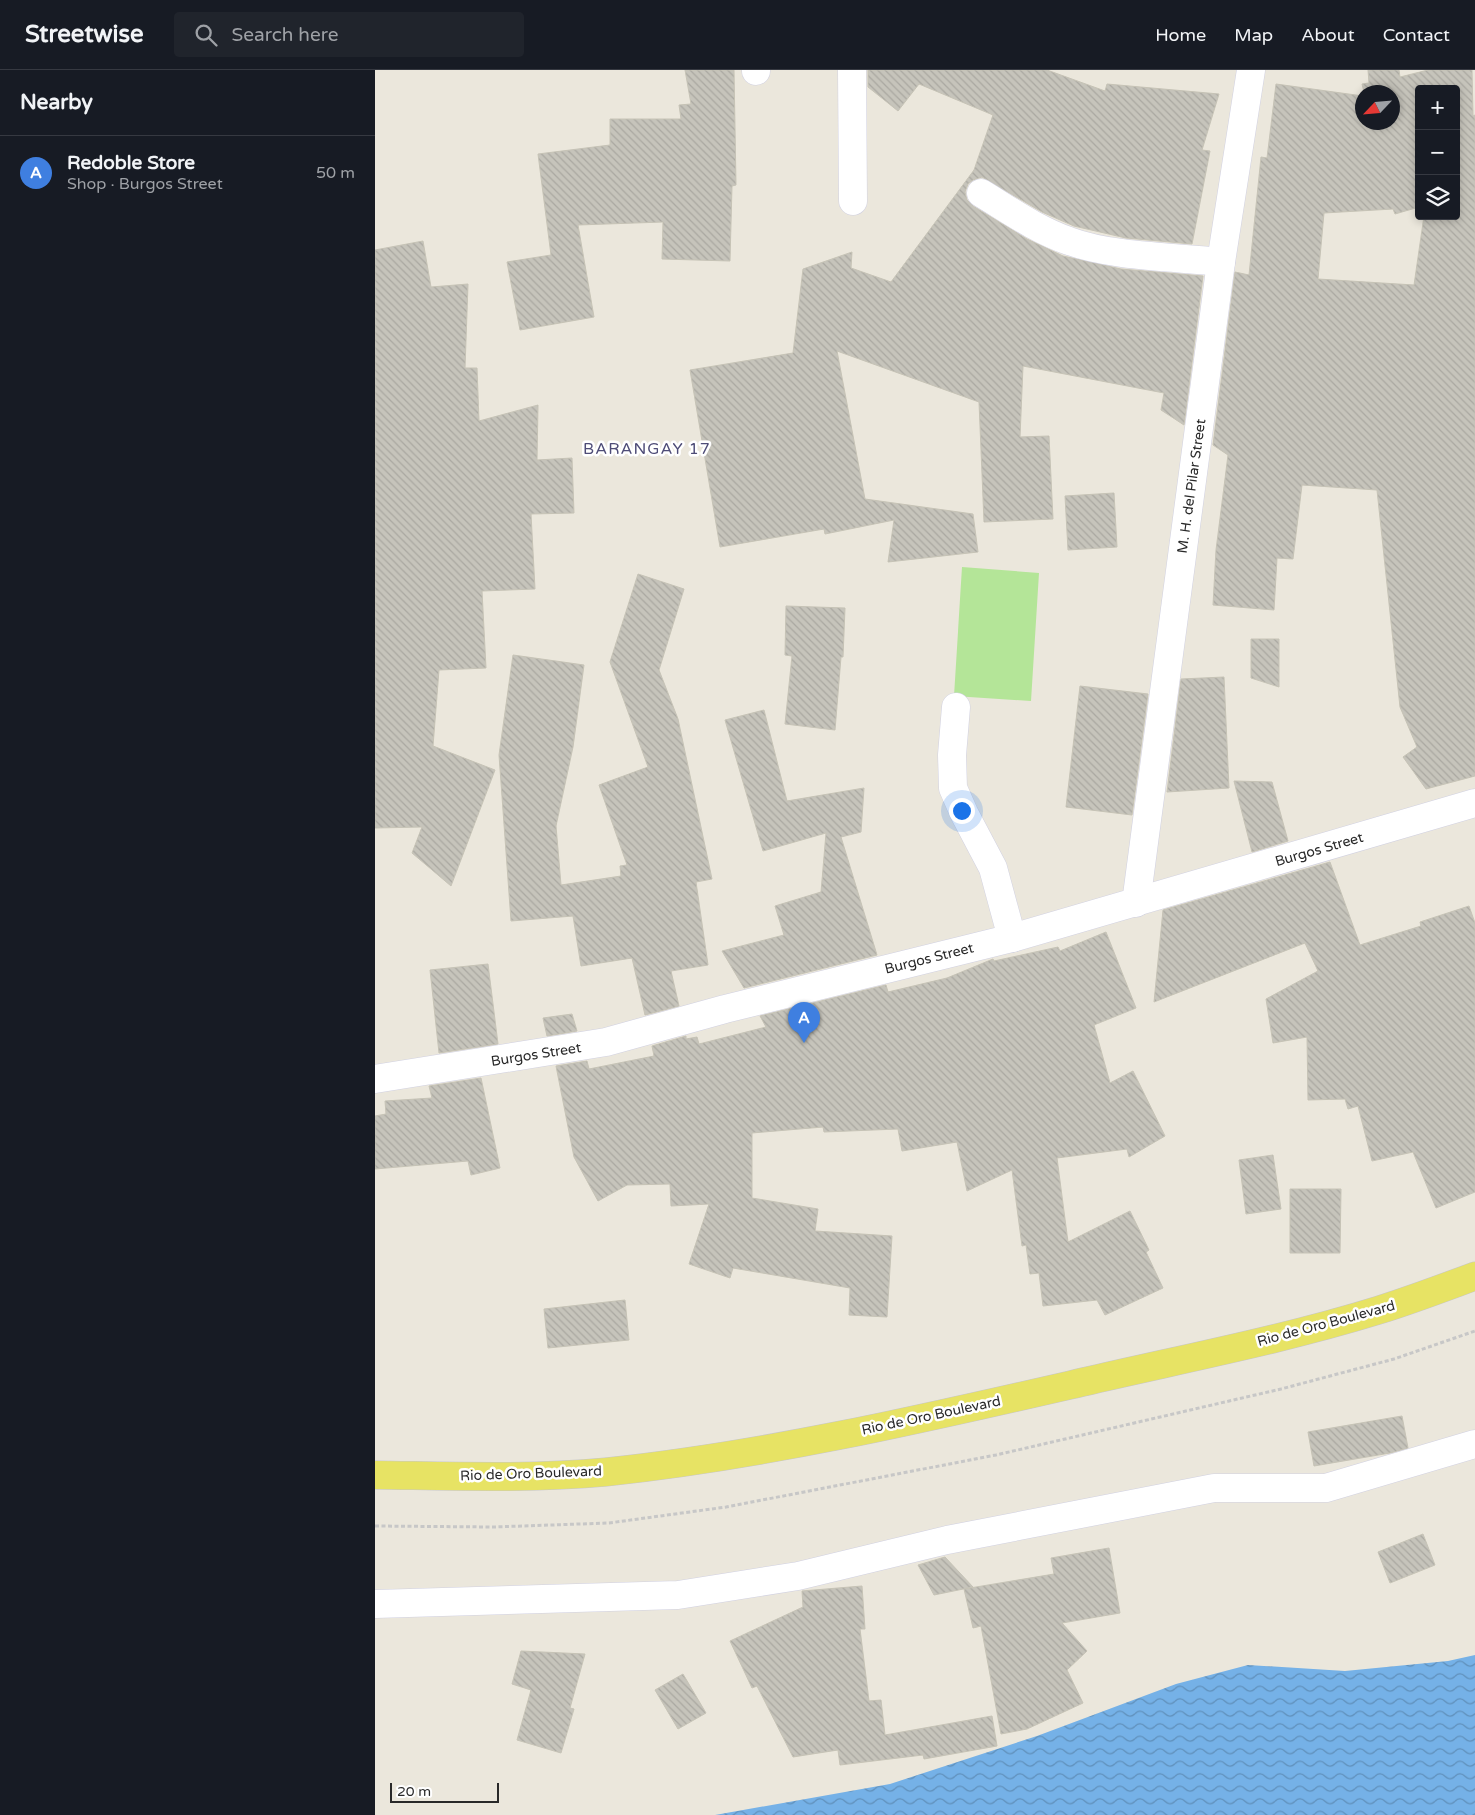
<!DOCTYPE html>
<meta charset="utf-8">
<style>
body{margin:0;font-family:"Varela Round",sans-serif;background:#20242c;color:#f1f3f6}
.controls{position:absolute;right:15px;top:15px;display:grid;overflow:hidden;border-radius:5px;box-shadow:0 2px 8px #0003}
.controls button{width:45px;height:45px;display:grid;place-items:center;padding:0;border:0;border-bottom:1px solid #363941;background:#171b24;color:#f1f3f6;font:25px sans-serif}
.compass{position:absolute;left:980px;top:15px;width:45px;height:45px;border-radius:50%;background:#171b24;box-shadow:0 2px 8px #0003;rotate:244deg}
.scale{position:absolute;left:15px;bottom:12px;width:109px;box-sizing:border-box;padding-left:5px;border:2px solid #292929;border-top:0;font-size:14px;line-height:18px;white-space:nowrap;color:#292929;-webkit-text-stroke:4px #fff;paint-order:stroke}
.you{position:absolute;left:586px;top:740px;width:18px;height:18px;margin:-12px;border:4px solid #fff;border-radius:50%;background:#1a73e8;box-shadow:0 0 0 8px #1a73e833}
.badge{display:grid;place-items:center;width:32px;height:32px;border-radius:50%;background:#0f766e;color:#fff;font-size:16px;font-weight:700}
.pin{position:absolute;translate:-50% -41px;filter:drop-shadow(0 1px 2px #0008)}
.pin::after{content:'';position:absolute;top:26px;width:18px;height:15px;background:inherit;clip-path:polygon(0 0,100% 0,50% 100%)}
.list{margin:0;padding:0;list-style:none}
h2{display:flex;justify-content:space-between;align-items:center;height:65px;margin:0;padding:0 20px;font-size:21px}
h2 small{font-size:16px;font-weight:400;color:#9ea1a6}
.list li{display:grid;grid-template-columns:32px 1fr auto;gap:15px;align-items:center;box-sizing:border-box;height:75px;padding:0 20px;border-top:1px solid #363941}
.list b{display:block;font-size:19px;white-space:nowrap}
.list p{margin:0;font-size:16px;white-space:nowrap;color:#9ea1a6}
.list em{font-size:16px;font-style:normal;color:#9ea1a6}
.icon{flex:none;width:28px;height:28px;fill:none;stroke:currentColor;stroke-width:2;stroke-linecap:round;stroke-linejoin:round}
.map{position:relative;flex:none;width:1100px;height:1745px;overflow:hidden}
header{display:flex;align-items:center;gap:30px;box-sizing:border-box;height:70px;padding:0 25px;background:#171b24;border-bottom:1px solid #363941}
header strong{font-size:24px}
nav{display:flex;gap:28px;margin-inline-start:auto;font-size:18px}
.search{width:350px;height:45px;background:#20242c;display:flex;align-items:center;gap:12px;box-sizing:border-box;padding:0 18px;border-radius:5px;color:#9ea1a6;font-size:19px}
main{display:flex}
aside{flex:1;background:#171b24}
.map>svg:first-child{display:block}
.pitch{fill:#b4e598}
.water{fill:url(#water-waves)}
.building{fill:url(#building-back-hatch);stroke:#c6c3b6;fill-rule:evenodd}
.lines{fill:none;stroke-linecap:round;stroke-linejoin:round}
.minor-casing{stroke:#d1d1e1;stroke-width:29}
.major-casing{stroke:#c7c7c7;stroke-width:29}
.path{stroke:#c7c7c7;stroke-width:3;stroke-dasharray:4 2.5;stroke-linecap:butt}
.minor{stroke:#fff;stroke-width:28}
.major{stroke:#e7e364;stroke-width:28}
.labels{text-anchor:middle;stroke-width:5;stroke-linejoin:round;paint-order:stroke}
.street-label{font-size:14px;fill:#292929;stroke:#fff}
.quarter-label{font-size:16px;letter-spacing:1px;fill:#4e4c77;stroke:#fff}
</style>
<header>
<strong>Streetwise</strong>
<div class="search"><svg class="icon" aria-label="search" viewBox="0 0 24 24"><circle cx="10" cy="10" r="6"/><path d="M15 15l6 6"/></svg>Search here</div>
<nav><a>Home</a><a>Map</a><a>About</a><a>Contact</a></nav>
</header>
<main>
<aside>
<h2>Nearby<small></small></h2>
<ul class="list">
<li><span class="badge" style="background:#3f7fe0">A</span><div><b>Redoble Store</b><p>Shop · Burgos Street</p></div><em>50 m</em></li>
</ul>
</aside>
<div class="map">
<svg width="1100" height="1745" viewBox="0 0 1100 1745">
<defs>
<pattern id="water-waves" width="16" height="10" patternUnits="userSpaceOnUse" patternTransform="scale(1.25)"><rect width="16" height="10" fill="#75b1e7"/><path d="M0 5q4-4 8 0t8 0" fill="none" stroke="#6090bb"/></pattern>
<pattern id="building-back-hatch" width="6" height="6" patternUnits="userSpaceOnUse" patternTransform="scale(1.25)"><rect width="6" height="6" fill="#c6c4bb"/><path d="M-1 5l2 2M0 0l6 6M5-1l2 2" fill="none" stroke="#aaa8a1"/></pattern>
</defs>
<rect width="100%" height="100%" fill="#ebe7dc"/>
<polygon class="pitch" points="587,497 664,503 656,631 579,626"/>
<polygon class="water" points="1100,1585 1100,1745 340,1745 515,1714 662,1666 801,1614 873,1595 970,1601 1073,1591"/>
<g class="building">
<polygon points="310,0 359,0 361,115 357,116 355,191 287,189 288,152 203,155 219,247 145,260 132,192 176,185 163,84 235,75 235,49 306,49 304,35 316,34"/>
<polygon points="493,0 672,0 730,21 732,14 844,24 827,80 835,81 817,174 751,168 699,156 667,142 607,107 598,110 593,114 590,122 592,130 598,136 652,169 688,186 746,199 828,206 809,355 786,340 789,323 648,296 645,367 674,366 678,449 609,452 604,332 462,281 490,429 598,444 603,482 513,492 519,450 450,464 449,459 345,477 315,300 418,283 428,199 477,182 476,198 516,212 599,100 618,45 544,14 523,41 493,17"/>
<path d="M993,0H1024L1025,7L1053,0H1097L1098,46L1100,45V706L1051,719L1028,687L1042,677L1025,637L1002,420L927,415L918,489L902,488L899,540L838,535L841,480L853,385L838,375L860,202L874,205L886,87L892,88L901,14L988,26V52H1018V22H989L987,14L994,13ZM1044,19H1081V146H1049L1039,215L943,209L949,143L1018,139L1020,144L1044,137Z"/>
<polygon points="48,171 56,217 93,214 90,298 102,298 104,351 163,335 162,390 197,388 199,443 156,444 160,519 107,521 111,598 64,600 58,676 120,700 76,816 37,783 47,757 0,758 0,180"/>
<polygon points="739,423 742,477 693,480 690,426"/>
<polygon points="263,504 309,519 284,600 303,649 337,809 321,812 333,895 296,901 304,936 270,945 257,888 206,896 198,846 136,851 124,685 138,585 209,595 198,677 181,756 186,815 246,806 245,796 252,795 224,715 273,697 235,592"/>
<polygon points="411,536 470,538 468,587 466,587 460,660 410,654 417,586 410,585"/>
<polygon points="876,569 904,569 904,617 876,608"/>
<polygon points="849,607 854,718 792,722 806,609"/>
<polygon points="705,616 773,624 757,745 691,737"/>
<polygon points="389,640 412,731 489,718 486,762 466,767 502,885 369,918 347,881 409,865 400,836 446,822 451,763 388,781 350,650"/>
<polygon points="859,711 897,712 913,771 877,782"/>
<polygon points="955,792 985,875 1046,856 1045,852 1094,836 1100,853 1100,1122 1061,1138 1038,1082 997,1091 983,1036 973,1039 970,1029 933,1030 932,967 898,973 891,929 943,901 930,873 779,932 788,840"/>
<polygon points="731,862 761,938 719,955 735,1013 758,1001 790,1066 754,1087 752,1079 682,1088 693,1172 755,1141 774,1180 771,1182 788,1218 730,1245 722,1230 668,1236 664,1203 655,1204 651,1175 647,1176 637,1100 592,1121 582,1072 527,1081 523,1059 449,1062 448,1057 377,1063 377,1128 443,1139 440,1161 517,1166 512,1247 474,1245 475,1218 358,1198 355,1208 314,1194 334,1134 296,1136 295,1114 252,1115 223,1131 199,1087 181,996 212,991 214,999 279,986 277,976 311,966 311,969 322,967 324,974 391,957 385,946 511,915 513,922 572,908 618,889 619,891 683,877 685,881"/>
<polygon points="113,894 123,974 64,983 55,900"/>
<polygon points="197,944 202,961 172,966 168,948"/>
<polygon points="106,1008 125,1098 96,1105 93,1091 0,1099 0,1046 11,1044 10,1031 57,1028 54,1016"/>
<polygon points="898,1085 906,1139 871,1144 864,1090"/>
<polygon points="915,1119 966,1119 965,1183 915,1183"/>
<polygon points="250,1230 254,1270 173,1278 169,1239"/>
<polygon points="1027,1346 1033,1378 1015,1383 939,1396 933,1362"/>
<polygon points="1048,1464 1060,1495 1015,1513 1003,1482"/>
<polygon points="734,1478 745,1543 687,1553 712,1581 692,1600 708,1633 652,1659 626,1664 606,1556 598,1558 589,1519 679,1504 676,1488"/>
<polygon points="570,1487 598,1517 559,1525 543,1495"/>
<polygon points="487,1516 490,1559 485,1559 494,1631 506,1630 510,1665 617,1646 622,1676 549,1689 548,1685 465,1695 463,1680 418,1687 382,1616 377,1618 355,1571 428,1537 427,1521"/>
<polygon points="146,1581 210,1584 195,1638 199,1639 186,1683 142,1670 156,1620 137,1614"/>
<polygon points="308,1604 331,1643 303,1659 280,1620"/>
</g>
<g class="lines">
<defs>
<g id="minor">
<polyline points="381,0 381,1"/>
<polyline points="477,0 478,131"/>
<path d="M606,123C634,140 662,160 694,171C737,187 800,187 846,192"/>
<polyline points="581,637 577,685 578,718 589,743 618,798 637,868"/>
<polyline points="761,833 846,192 876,0"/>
<polyline points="0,1009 231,972 350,939 637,868 1100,733"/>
<polyline points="0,1534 303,1525 423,1506 572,1470 839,1418 951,1418 1100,1374"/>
</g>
<path id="major" d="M0,1405C77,1406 155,1409 231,1402C392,1385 551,1348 708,1312C807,1289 907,1270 1004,1240C1036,1230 1068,1218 1100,1206"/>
</defs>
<use href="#minor" class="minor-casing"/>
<use href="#major" class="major-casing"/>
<polyline class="path" points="0,1456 118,1457 234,1453 351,1437 621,1385 906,1319 1019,1289 1100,1261"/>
<use href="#minor" class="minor"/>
<use href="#major" class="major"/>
</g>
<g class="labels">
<g class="street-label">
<text transform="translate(816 416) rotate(-82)" y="5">M. H. del Pilar Street</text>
<text transform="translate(944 779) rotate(-16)" y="5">Burgos Street</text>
<text transform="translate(554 888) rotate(-14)" y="5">Burgos Street</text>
<text transform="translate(161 984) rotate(-9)" y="5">Burgos Street</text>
<text transform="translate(951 1253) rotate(-15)" y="5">Rio de Oro Boulevard</text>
<text transform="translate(556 1345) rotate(-12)" y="5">Rio de Oro Boulevard</text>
<text transform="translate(156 1403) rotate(-2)" y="5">Rio de Oro Boulevard</text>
</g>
<g class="quarter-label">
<text x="272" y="384">BARANGAY 17</text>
</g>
</g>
</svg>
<div class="controls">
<button>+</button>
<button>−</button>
<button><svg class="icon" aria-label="layers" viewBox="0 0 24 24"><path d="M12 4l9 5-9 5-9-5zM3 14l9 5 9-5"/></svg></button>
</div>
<svg class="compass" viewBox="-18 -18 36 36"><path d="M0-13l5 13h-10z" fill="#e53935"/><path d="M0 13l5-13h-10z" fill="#9ea1a6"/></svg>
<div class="scale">20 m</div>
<div class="you"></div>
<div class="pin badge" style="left:429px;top:973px;background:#3f7fe0">A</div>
</div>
</main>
